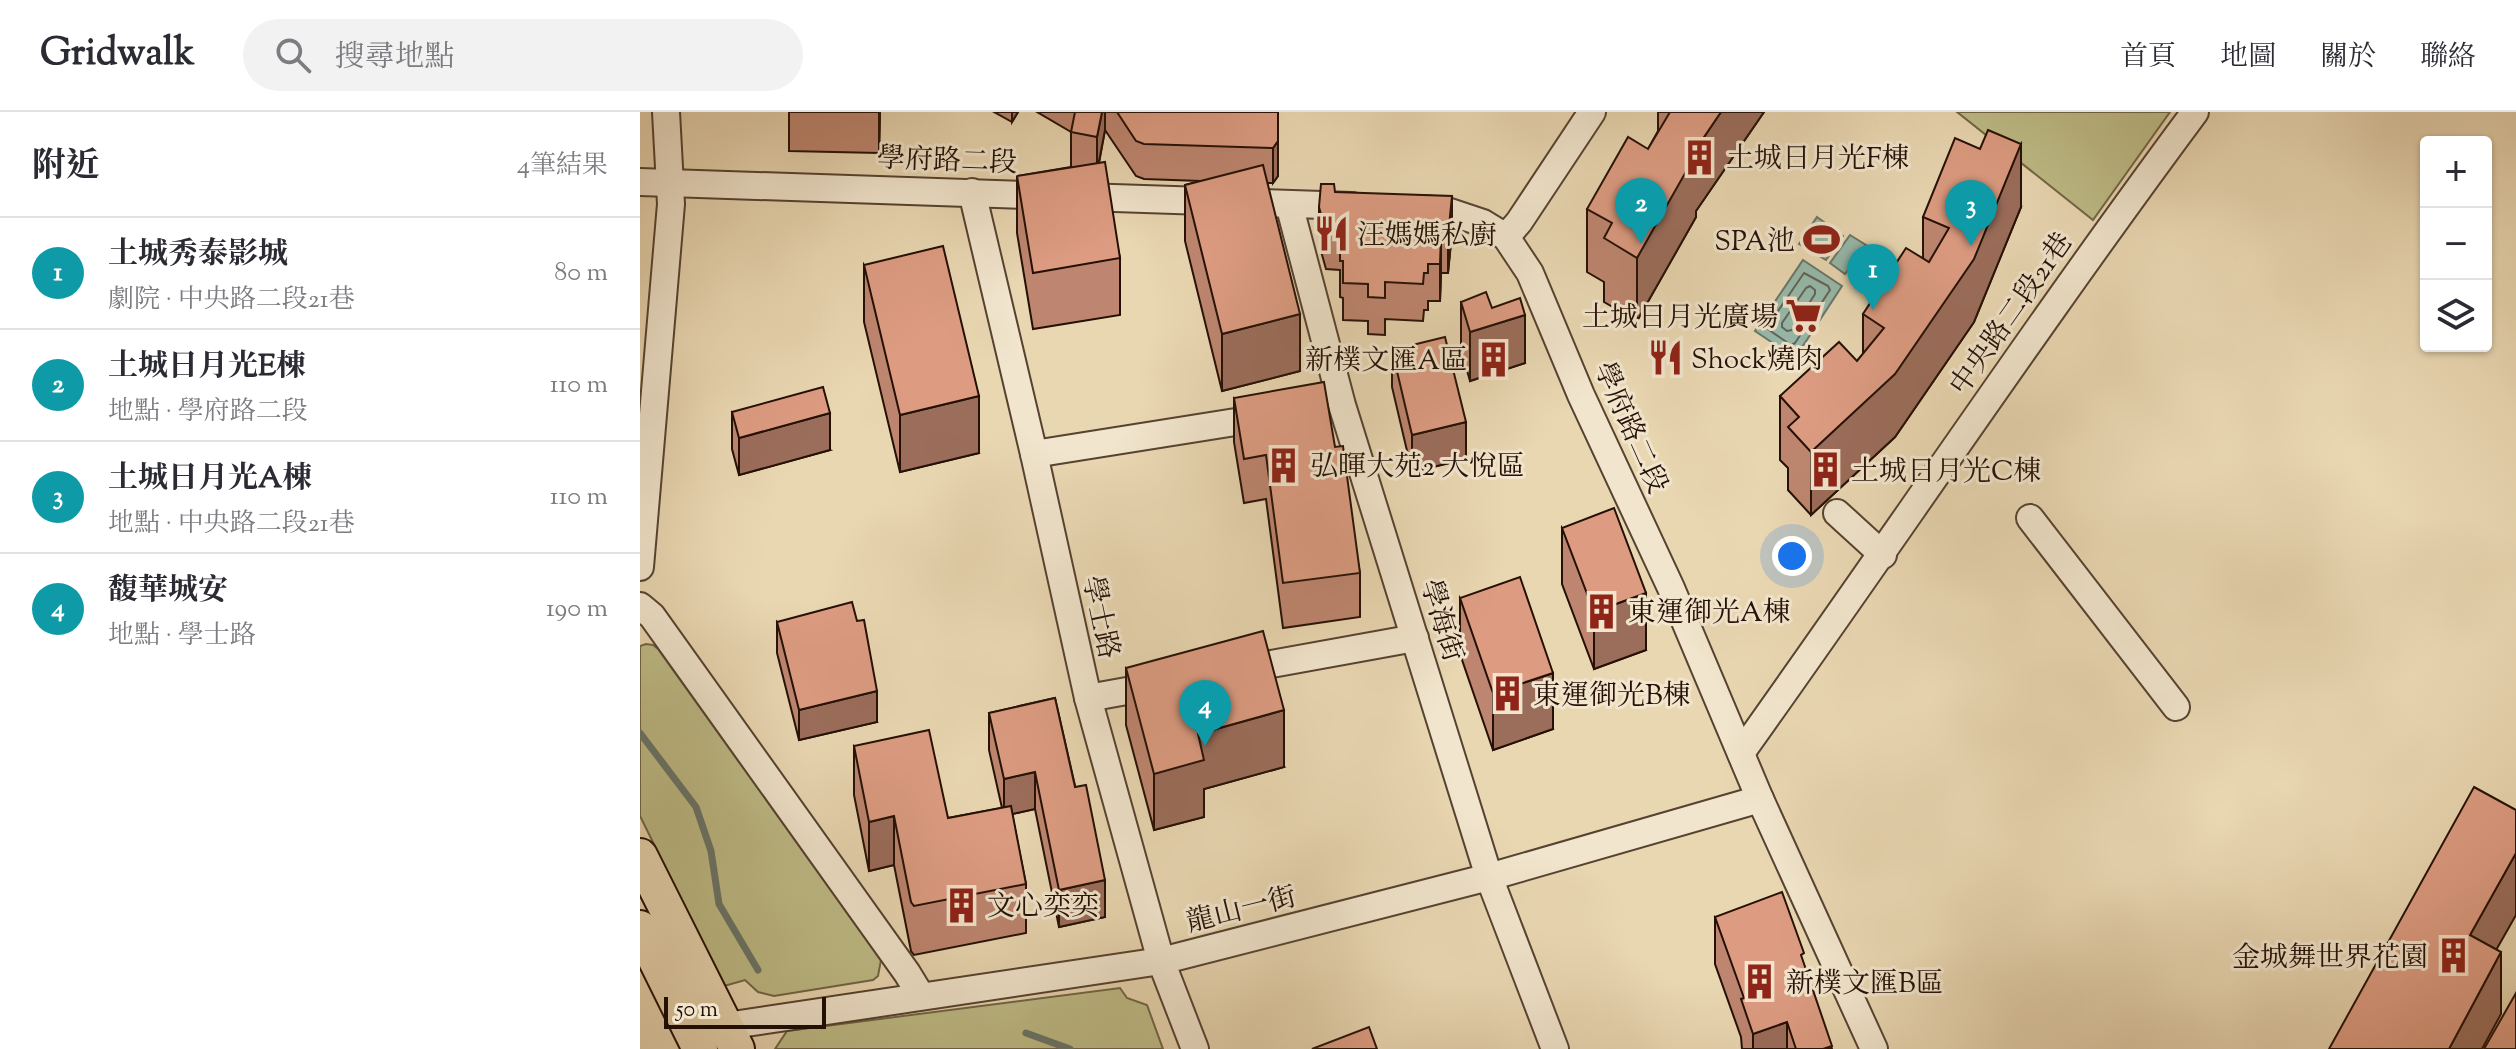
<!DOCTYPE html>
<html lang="zh-TW">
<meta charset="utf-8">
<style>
body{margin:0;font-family:"Sorts Mill Goudy","Noto Serif TC",serif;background:#f2f2f3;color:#2b2b33}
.controls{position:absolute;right:24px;top:24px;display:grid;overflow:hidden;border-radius:8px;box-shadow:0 2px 6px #0004}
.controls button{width:72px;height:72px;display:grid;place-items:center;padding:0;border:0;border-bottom:2px solid #e1e1e2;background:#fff;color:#2b2b33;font:40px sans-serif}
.scale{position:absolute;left:24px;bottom:20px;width:162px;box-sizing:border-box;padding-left:8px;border:4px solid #251006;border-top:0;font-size:22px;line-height:28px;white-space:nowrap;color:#251006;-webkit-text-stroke:6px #f1e5cd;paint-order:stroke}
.you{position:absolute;left:1152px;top:444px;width:28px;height:28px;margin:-20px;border:6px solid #fff;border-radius:50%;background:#1a73e8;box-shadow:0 0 0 12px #1a73e833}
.badge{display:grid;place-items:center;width:52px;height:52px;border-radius:50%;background:#0f766e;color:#fff;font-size:26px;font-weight:700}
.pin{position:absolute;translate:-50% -66px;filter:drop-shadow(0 2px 4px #0008)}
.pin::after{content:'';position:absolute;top:42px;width:28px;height:24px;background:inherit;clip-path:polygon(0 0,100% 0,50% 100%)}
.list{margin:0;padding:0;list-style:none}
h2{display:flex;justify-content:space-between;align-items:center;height:104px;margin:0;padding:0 32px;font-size:34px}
h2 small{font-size:26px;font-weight:400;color:#7c7c81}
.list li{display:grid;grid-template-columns:52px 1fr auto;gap:24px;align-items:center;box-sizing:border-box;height:112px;padding:0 32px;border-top:2px solid #e1e1e2}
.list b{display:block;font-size:30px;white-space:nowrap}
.list p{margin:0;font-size:26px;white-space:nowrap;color:#7c7c81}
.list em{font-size:26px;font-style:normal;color:#7c7c81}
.icon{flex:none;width:44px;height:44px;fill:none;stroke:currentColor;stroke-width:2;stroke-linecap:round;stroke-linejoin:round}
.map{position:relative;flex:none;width:1876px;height:937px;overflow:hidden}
header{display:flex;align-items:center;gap:48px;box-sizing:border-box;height:112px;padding:0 40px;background:#fff;border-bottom:2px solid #e1e1e2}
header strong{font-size:38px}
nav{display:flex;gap:44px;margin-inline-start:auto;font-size:28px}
.search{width:560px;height:72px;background:#f2f2f3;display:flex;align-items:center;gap:20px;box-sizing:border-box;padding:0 28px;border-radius:44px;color:#7c7c81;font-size:30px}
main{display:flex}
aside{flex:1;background:#fff}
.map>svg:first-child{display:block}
.green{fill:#bebc87;stroke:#726646;stroke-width:2}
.water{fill:#97baac;stroke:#69766a;stroke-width:2}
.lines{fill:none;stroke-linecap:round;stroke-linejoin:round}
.shore{stroke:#5e6559;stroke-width:2}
.stream{stroke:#69766a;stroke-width:7}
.minor-casing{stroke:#564231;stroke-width:30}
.major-casing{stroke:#251006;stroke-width:38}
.minor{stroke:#f1e5cd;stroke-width:26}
.major{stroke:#e9d7b2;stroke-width:34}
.wall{fill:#be8670;stroke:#251006;stroke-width:2}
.shaded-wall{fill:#9b6d5b;stroke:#251006;stroke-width:2}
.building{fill:#dd9c82;stroke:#251006;stroke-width:2}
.labels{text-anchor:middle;stroke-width:6;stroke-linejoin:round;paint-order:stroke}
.poi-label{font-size:28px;fill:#251006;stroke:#f1e5cd;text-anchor:start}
.street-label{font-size:28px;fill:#251006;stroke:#f1e5cd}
</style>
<header>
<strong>Gridwalk</strong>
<div class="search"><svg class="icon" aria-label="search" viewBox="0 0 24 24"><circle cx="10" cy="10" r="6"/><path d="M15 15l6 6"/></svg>搜尋地點</div>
<nav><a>首頁</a><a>地圖</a><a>關於</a><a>聯絡</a></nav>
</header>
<main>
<aside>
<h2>附近<small>4筆結果</small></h2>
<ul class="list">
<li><span class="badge" style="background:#0f9aa8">1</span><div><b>土城秀泰影城</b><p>劇院 · 中央路二段21巷</p></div><em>80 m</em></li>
<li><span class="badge" style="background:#0f9aa8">2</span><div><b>土城日月光E棟</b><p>地點 · 學府路二段</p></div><em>110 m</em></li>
<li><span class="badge" style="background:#0f9aa8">3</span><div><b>土城日月光A棟</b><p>地點 · 中央路二段21巷</p></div><em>110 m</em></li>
<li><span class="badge" style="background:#0f9aa8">4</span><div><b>馥華城安</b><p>地點 · 學士路</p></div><em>190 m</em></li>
</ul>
</aside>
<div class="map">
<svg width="1876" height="937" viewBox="0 0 1876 937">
<rect width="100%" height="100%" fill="#e9d7b2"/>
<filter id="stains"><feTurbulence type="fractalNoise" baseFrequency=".0025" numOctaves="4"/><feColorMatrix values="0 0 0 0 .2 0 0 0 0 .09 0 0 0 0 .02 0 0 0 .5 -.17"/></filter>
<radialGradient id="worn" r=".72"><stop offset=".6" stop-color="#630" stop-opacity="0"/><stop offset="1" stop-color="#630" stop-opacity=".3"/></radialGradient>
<g class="green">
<polygon points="1317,0 1530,0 1453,108"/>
<polygon points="6,532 13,533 18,537 241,848 238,864 233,868 134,884 118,880 105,868 84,874 0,704 0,534"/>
<polygon points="480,876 487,886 507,893 523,937 135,937 147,919"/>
</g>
<g class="water">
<polygon points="1177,105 1203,124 1186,148 1159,132"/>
<polygon points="1210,123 1226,133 1205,162 1190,151"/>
<polygon points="1163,148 1202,174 1155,246 1115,219"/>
</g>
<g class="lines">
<g class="shore">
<polygon points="1164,161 1188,174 1190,178 1155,231 1151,233 1129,218 1127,215"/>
<polygon points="1170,174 1175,178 1175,182 1152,218 1147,219 1142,215 1142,211 1166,176"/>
</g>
<g class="stream">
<polyline points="0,621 56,695 71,739 79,792 118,858"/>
<polyline points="386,921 430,937"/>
</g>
<defs>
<g id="minor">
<polyline points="0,70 712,94"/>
<polyline points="332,80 394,342 448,586 521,849 555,937"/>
<polyline points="649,92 702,293 849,765 915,937"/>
<polyline points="780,97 807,99 843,111 866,125 890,161 941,283 1031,476 1120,687 1234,937"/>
<polyline points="866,125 879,110 952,0"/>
<polyline points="394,342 627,305"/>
<polyline points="1197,401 1243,443"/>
<polyline points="1390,406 1536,595"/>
<polyline points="0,455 31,92 26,0"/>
<polyline points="0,494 12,504 267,861 281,884"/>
<polyline points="598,558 775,526"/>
<polyline points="448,586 520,573"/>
<path d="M1101,641C1253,428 1399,210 1555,0"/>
<polyline points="86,914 521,849 849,765 1120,687"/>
</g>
<g id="major">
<polyline points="0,744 97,937"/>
<polyline points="0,816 60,937"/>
</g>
</defs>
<use href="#minor" class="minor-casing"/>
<use href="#major" class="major-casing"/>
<use href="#minor" class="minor"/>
<use href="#major" class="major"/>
</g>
<g class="wall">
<polygon points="149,0 240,0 239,41 149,39"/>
<polygon points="354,0 378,0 372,10"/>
<polygon points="397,0 638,0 638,64 633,71 627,71 660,259 582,279 545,129 545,73 561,69 504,67 496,64 465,18 459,51 480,146 480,203 393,217 377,121 377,64 431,55 431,20"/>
<polygon points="1018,0 1124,0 1056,99 1056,105 997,209 964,190 964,170 947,160 947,97 1008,37 1018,19"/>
<polygon points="695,80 812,120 808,161 801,161 800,189 788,189 788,198 784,198 783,209 745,207 745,223 728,222 728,209 703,208 703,186 700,185 700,158 686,157 679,132 679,95"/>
<polygon points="1381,95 1334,210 1255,325 1171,403 1148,378 1148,356 1140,348 1140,284 1217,249 1223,242 1223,202 1283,146 1283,105"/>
<polygon points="224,153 339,341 260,360 224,210"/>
<polygon points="821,190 852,196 885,251 830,269 821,238"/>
<polygon points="752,238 826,347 772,360 752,275"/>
<polygon points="594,286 695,335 720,461 720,505 643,516 626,387 604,391 594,330"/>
<polygon points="92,300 190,338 99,363 92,337"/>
<polygon points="922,416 1006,538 954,557 922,472"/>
<polygon points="820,486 913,617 853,638 820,542"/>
<polygon points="137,510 237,610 159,628 137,541"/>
<polygon points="486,556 644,655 564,677 564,705 514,718 486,613"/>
<polygon points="415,586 465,805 419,815 395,697 372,702 386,772 386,821 274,843 271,839 254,753 229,759 214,683 214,634 308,706 362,696 349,638 349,601"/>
<polygon points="1075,805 1164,854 1192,937 1102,937 1101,925 1075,852"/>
</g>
<g class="shaded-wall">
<polygon points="239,0 240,0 239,41"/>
<polygon points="372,0 378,0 372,10"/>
<polygon points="462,0 465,0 465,18 457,60 457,25"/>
<polygon points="1081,0 1124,0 1056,99 1056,105 997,209 997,146 1054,40"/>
<polygon points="638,29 638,64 633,71 633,36"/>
<polygon points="1381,32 1381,95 1334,210 1255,325 1171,403 1171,340"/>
<polygon points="812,84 812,120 808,161 808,124"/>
<polygon points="801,124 801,161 800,189 800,152"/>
<polygon points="660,202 660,259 582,279 582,222"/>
<polygon points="885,203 885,251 830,269 830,220"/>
<polygon points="339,284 339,341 260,360 260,303"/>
<polygon points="190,301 190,338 99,363 99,326"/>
<polygon points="826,310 826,347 772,360 772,323"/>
<polygon points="1006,481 1006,538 954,557 954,500"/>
<polygon points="913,561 913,617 853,638 853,581"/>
<polygon points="237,579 237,610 159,628 159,598"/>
<polygon points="644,598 644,655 564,677 564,705 514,718 514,662 558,622"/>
<polygon points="395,660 395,697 364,704 364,667"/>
<polygon points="254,704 254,753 229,759 229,710"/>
<polygon points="1876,741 1876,803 1830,884 1830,823"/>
<polygon points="465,768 465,805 419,815 419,778"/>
<polygon points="1861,840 1861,902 1842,937 1809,937"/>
<polygon points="1147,910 1147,937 1113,937 1113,922"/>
</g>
<g class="building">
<polygon points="435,0 462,0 457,25 431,20"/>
<polygon points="477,0 638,0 638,29 633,36 504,32 496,29"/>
<polygon points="1030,0 1081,0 1054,40 1056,42 997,146 964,126 972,111 947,97 988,25 1008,37"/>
<polygon points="1348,18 1381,32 1334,147 1255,262 1171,340 1148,315 1159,305 1140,284 1199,230 1217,249 1244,216 1223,202 1266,136 1289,150 1309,116 1283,105 1315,26 1340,37"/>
<polygon points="465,50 480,146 393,161 377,64"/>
<polygon points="623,53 660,202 582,222 545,73"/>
<polygon points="681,72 694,72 695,80 812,84 808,124 801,124 800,152 788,152 788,161 784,161 783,172 745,170 745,186 728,185 728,172 703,171 703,149 700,149 700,121 686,121 679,95"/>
<polygon points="303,134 339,284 260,303 224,153"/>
<polygon points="846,180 852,196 880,186 885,203 830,220 821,190"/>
<polygon points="805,225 826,310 772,323 752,238"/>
<polygon points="684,270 695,335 703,334 720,461 643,471 626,343 604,347 594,286"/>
<polygon points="183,275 190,301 99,326 92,300"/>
<polygon points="974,396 1006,481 954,500 922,416"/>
<polygon points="880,465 913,561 853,581 820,486"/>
<polygon points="212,490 217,509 224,508 237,579 159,598 137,510"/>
<polygon points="623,519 644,598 558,622 564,648 514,662 486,556"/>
<polygon points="415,586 435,675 446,673 465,768 419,778 395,660 364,667 349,601"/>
<polygon points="289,618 308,706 371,694 386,772 274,794 271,790 254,704 229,710 214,634"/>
<polygon points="1834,675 1876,698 1876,741 1830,823 1861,840 1809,937 1689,937"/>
<polygon points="1142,780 1164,841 1161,843 1192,934 1183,937 1156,937 1147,910 1113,922 1101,887 1104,886 1075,805"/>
<polygon points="1876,881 1876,937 1844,937"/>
<polygon points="729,915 737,937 672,937"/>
</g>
<defs>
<symbol id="building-bare" viewBox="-9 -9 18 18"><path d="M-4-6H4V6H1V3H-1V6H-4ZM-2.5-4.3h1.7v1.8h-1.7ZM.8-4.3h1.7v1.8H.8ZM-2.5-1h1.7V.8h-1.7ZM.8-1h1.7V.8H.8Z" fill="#8f2418" stroke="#f1e5cd" stroke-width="2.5" paint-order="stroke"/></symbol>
<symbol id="restaurant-bare" viewBox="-9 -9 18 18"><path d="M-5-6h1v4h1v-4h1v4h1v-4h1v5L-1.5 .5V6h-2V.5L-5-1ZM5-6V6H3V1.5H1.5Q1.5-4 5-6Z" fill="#8f2418" stroke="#f1e5cd" stroke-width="2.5" paint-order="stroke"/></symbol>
<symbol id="stadium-bare" viewBox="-9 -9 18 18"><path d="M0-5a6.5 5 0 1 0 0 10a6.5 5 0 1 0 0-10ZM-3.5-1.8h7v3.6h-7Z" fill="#8f2418" stroke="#f1e5cd" stroke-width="2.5" paint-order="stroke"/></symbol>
<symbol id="supermarket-bare" viewBox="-9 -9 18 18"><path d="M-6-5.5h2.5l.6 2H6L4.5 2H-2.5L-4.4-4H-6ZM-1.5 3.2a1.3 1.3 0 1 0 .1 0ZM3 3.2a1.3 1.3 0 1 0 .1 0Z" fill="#8f2418" stroke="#f1e5cd" stroke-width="2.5" paint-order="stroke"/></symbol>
</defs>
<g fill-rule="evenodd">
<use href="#building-bare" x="1034" y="20" width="51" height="51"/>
<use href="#restaurant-bare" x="666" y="96" width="51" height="51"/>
<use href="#stadium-bare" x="1156" y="102" width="51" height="51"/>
<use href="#supermarket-bare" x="1138" y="178" width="51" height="51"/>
<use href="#restaurant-bare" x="1000" y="220" width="51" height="51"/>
<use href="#building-bare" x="828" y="222" width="51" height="51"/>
<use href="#building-bare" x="618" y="328" width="51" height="51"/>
<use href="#building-bare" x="1160" y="332" width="51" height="51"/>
<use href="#building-bare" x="936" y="474" width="51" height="51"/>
<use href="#building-bare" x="842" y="556" width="51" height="51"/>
<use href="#building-bare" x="296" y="768" width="51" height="51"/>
<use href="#building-bare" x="1788" y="818" width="51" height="51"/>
<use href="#building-bare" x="1094" y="844" width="51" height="51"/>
</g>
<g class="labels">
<g class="poi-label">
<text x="1086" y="55">土城日月光F棟</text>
<text x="717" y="132">汪媽媽私廚</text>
<text x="1155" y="138" text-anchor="end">SPA池</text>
<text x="1138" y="214" text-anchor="end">土城日月光廣場</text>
<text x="1051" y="256">Shock燒肉</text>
<text x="828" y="257" text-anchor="end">新樸文匯A區</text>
<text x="670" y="363">弘暉大苑2 大悅區</text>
<text x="1211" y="368">土城日月光C棟</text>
<text x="988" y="509">東運御光A棟</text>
<text x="893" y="592">東運御光B棟</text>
<text x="347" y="803">文心奕奕</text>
<text x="1788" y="854" text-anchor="end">金城舞世界花園</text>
<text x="1146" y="880">新樸文匯B區</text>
</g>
<g class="street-label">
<text transform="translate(307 47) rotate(2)" y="10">學府路二段</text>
<text transform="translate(1370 201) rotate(-55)" y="10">中央路二段21巷</text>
<text transform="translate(992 315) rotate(66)" y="10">學府路二段</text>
<text transform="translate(462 505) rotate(78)" y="10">學士路</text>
<text transform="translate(803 508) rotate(73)" y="10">學海街</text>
<text transform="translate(601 796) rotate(-14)" y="10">龍山一街</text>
</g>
</g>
<rect width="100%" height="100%" filter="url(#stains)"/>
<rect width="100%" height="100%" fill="url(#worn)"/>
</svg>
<div class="controls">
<button>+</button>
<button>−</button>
<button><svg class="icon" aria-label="layers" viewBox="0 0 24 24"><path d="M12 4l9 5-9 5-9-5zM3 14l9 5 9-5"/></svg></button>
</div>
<div class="scale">50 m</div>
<div class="you"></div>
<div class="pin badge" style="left:1233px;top:198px;background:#0f9aa8">1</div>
<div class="pin badge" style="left:1001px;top:132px;background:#0f9aa8">2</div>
<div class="pin badge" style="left:1331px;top:134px;background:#0f9aa8">3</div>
<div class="pin badge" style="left:565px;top:634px;background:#0f9aa8">4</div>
</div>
</main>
